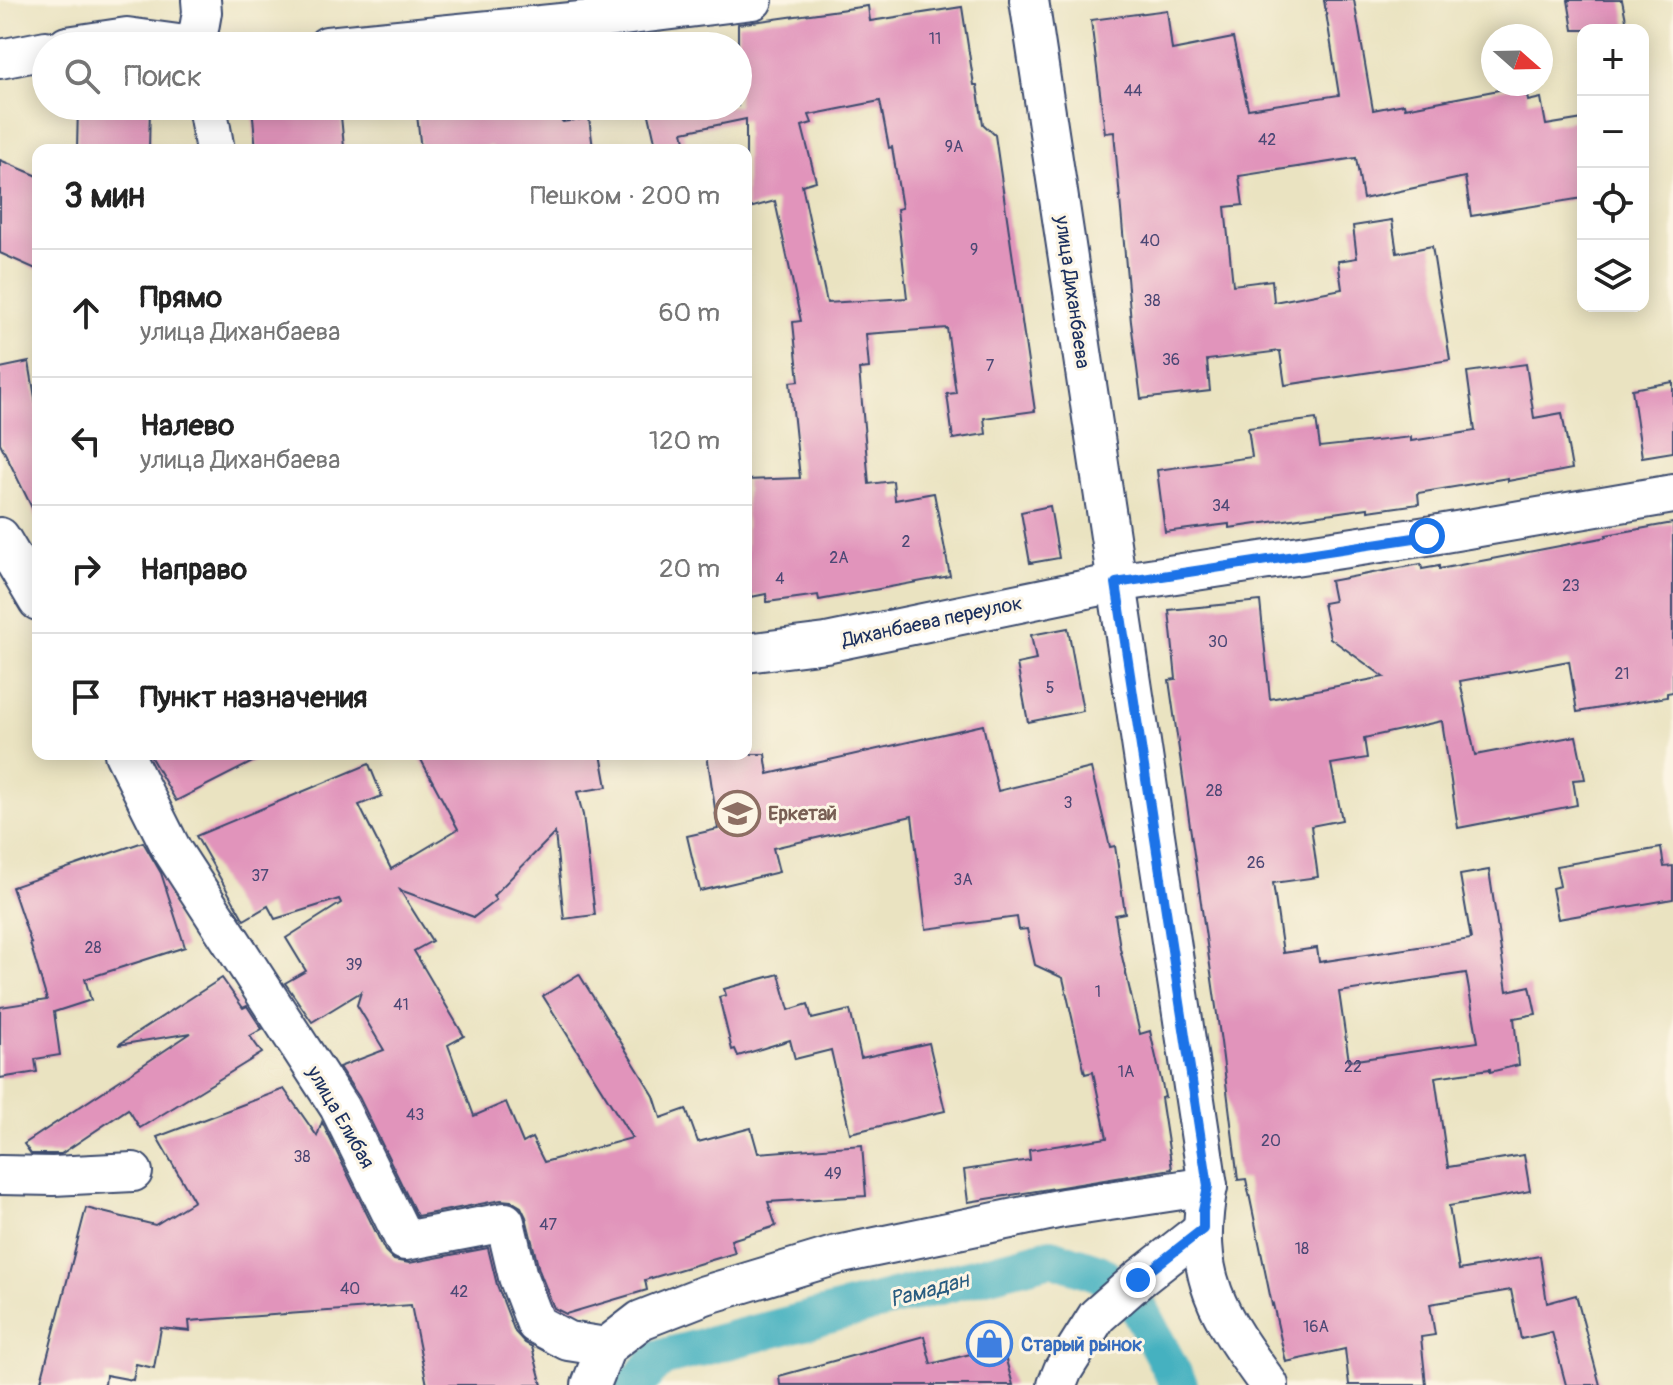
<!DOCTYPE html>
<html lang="ru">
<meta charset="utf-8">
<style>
body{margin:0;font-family:Pangolin,sans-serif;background:#f2f2f2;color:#222}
.controls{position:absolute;right:24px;top:24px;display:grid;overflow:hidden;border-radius:16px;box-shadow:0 4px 20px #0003}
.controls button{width:72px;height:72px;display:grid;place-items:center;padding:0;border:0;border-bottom:2px solid #e0e0e0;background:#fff;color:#222;font:40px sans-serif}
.compass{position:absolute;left:1481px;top:24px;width:72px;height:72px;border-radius:50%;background:#fff;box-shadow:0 4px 20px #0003;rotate:110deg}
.stop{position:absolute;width:24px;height:24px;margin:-18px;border:6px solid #1a73e8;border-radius:50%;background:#fff}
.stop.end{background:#1a73e8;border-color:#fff;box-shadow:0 2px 8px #0008}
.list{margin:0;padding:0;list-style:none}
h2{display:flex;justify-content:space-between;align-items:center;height:104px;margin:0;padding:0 32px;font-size:34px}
h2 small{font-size:26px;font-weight:400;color:#767676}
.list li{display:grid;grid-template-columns:52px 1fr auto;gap:24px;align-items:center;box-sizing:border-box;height:128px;padding:0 32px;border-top:2px solid #e0e0e0}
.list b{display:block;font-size:30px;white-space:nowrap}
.list p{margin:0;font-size:26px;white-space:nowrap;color:#767676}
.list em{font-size:26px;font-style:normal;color:#767676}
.icon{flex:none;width:44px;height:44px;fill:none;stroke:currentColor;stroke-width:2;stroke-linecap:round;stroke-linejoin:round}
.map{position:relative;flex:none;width:1673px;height:1385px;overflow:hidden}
.search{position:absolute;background:#fff;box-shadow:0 4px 20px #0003;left:32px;top:32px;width:720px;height:88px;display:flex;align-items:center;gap:20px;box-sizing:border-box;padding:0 28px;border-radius:44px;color:#767676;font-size:30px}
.panel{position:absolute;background:#fff;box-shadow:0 4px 20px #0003;left:32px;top:144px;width:720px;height:616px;border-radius:16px}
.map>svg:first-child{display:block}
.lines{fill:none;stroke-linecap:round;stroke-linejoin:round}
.canal{stroke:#44b1c0;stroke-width:38}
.building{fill:#e194bb;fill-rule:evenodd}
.minor-casing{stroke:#3a4a6d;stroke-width:42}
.minor{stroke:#fff;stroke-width:38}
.route{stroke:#1a73e8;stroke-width:10}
.labels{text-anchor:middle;stroke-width:6;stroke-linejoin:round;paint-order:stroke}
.number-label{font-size:16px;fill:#4c4875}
.street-label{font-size:20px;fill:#1b2f5e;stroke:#fcf5e5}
.education-label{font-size:20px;font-weight:bold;fill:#785e54;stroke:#fcf5e5;text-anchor:start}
.shop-label{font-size:20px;font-weight:bold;fill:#366cbe;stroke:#fcf5e5;text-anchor:start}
.water-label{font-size:22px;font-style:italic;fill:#295c80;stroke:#fcf5e5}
</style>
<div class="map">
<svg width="1673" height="1385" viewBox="0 0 1673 1385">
<rect width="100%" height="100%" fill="#fcf5e5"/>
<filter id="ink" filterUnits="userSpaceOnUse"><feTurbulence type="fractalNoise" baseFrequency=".0125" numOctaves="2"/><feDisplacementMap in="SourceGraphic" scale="16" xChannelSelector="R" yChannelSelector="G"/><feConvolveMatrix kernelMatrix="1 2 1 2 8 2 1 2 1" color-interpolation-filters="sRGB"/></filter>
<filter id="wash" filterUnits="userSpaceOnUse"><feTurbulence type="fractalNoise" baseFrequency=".006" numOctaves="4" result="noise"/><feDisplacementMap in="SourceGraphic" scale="32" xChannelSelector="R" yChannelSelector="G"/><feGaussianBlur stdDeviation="1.8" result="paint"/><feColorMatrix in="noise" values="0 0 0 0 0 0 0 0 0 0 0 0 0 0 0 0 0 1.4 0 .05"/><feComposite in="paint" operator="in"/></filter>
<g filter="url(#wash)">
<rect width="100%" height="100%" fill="#eae3c1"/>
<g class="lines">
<polyline class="canal" points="634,1385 661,1358 1051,1257 1099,1273 1137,1305 1179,1385"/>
</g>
<g id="blocks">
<g class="building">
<polygon points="1324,0 1354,0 1373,110 1404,104 1405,108 1525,85 1528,101 1541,98 1546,125 1583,119 1583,198 1471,216 1465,177 1363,199 1356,158 1239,176 1243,205 1225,207 1233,285 1272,280 1274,302 1342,289 1338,261 1357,258 1353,226 1392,220 1397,253 1432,246 1450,360 1285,385 1280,351 1207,360 1210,391 1141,399 1131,322 1114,132 1105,133 1091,20 1167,10 1172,50 1233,38 1248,109 1339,95"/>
<polygon points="1568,0 1622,0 1628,30 1573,30"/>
<path d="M868,6L870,21L962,7L974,85H977L983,124L995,135L1035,411L984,418L986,434L953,439L947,394L956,393L947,328L866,334L869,368L859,369L869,484L893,481L895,500L934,493L950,576L819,600L818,595L767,602L766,594L751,597L746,561V480L800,478L790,382L799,381L793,322L801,321L775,201L746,209V119L683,132L687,150H657L647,106H738V24ZM880,101L889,148L892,147L902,208L897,209L907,298L827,303L802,185L816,181L802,126L812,123L809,115Z"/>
<polygon points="78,106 150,106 149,150 77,150"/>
<polygon points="252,106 340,106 344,147 311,150 256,150"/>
<polygon points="416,106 522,106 523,114 552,112 563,122 589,118 593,148 596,150 492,150 491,146 461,150 421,150"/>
<polygon points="0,160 38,176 38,270 0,253"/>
<polygon points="29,362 38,415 38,520 0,443 0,368"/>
<polygon points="1526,364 1534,418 1562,413 1572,469 1508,481 1508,478 1418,493 1419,504 1368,511 1368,508 1229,528 1229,524 1165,532 1157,470 1252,457 1248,428 1316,419 1320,447 1411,437 1411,441 1475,431 1467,372"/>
<polygon points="1673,382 1673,452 1642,457 1632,389"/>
<polygon points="1050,506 1059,558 1030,563 1021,512"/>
<path d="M1673,523V692L1667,693V697L1577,712L1569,661L1460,681L1475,755L1576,736L1585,779L1573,780L1577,805L1458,828L1442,721L1364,738L1367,758L1331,764L1342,820L1311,826L1318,877L1273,883L1283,953L1317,948L1319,962L1471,939L1460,875L1489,870L1507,991L1530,986L1536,1014L1514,1018L1519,1065L1490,1072V1069L1435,1077L1448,1167L1524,1155L1530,1191L1449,1206L1459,1270L1540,1256L1547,1303L1576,1295L1600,1385H1566L1552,1332L1521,1339L1511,1290L1430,1304L1435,1335L1421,1337L1426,1385H1349L1345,1349L1286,1362L1273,1304L1272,1305L1246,1179L1238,1180L1221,1042L1169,680L1176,679L1169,610L1260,601L1270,699L1384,677L1330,638L1323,603L1334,601L1330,581L1421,564L1422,569L1439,566V569L1607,537L1606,535ZM1466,973L1478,1042L1349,1061L1339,992Z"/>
<polygon points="1068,628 1083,711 1028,722 1017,664 1036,660 1031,635"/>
<polygon points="983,725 998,791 1091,768 1110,847 1115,846 1125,913 1115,915 1120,948 1140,1034 1150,1031 1165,1097 1161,1098 1172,1169 968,1202 964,1170 1030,1160 1029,1150 1107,1138 1093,1072 1085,1074 1063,978 1035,965 1027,929 1019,930 1017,917 926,929 912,816 773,848 779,872 700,891 687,836 718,829 707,754 765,754 768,774"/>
<polygon points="149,754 268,754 176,801"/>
<polygon points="418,754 601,754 607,787 577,792 583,815 595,915 564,919 555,833 493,896 496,900 474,917 400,890 432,941 414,951 464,1036 448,1045 474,1116 506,1102 523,1143 532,1138 544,1162 632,1138 543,996 579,974 654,1096 661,1118 686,1109 698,1142 751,1128 758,1153 862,1145 866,1196 768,1202 776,1226 731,1240 735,1253 645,1280 647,1290 566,1314 554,1308 539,1270 526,1217 521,1207 511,1201 501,1200 417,1216 359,1097 339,1067 384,1050 357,1005 361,992 312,1022 285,983 306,971 286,938 341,903 339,899 275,919 268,906 244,920 196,836 369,764 382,796 359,805 391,869 458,829"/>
<polygon points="143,842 161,873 185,947 85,979 91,1000 54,1012 60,1055 35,1059 37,1072 0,1078 0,1007 47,1000 30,943 31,943 12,887"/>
<polygon points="1661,848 1664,867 1673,866 1673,899 1558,919 1552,888 1560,886 1556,866"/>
<polygon points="779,974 789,1010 808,1004 812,1019 850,1010 861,1058 929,1043 945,1111 850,1133 831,1050 795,1059 790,1040 738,1056 735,1049 732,1050 719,997 726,995 724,989"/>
<polygon points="222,978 243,1008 247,1006 262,1029 250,1036 262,1053 140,1128 128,1109 61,1154 31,1154 24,1144 191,1033 118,1045"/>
<polygon points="284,1089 317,1136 322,1122 385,1251 394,1260 409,1263 488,1248 497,1285 515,1332 525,1343 532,1347 542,1385 427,1385 411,1305 189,1321 190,1331 161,1328 154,1368 136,1364 133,1380 106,1375 105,1385 40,1385 86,1208 155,1225 194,1201 157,1137"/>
<polygon points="924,1336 931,1364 1002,1346 1013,1385 780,1385 779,1376"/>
</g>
</g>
</g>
<g filter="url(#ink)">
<use href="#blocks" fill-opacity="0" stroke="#3a4a6d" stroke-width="2"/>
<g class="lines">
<defs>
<g id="minor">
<path d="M1029,0L1208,1186C1191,1276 1218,1315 1269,1385"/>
<polyline points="67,46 127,37 193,46"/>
<polyline points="196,46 202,12 201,0"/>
<polyline points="327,46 591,20 753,0"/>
<polyline points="0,59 46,50"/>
<polyline points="207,106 215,150"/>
<polyline points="0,537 38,601"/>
<polyline points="746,653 826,643 1116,583 1427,536 1673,494"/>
<polyline points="124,754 172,850 339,1107 405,1241 505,1222 518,1277 536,1324 568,1341 606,1347"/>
<polyline points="0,1175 53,1176 133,1172"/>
<polyline points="591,1385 606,1347 641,1320 705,1295 837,1255 1063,1208 1208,1186"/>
<polyline points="1057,1385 1063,1370 1097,1316 1138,1280 1203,1229"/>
</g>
</defs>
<use href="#minor" class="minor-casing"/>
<use href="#minor" class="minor"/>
</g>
</g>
<g class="lines" filter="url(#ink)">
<polyline class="route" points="1138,1280 1203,1229 1203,1211 1208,1186 1116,583 1427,536"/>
</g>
<defs>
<symbol id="school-ring" viewBox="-11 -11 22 22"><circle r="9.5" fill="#fcf5e5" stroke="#8d6e63" stroke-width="1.5"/><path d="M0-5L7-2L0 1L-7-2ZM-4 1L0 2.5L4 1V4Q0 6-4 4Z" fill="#8d6e63"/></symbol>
<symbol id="shop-ring" viewBox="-11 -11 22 22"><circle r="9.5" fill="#fcf5e5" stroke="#3f7fe0" stroke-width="1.5"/><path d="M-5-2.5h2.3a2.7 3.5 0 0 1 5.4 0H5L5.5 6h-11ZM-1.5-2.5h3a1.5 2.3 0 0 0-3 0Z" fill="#3f7fe0"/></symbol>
</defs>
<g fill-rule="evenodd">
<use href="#school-ring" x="712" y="788" width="51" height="51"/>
<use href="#shop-ring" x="964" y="1318" width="51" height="51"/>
</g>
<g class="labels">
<g class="number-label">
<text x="935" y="44">11</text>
<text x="1133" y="96">44</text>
<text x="1267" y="145">42</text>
<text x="954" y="152">9А</text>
<text x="1150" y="246">40</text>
<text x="974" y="255">9</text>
<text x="1152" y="306">38</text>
<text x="1171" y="365">36</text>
<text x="990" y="371">7</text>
<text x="1221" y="511">34</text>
<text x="906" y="547">2</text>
<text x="839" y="563">2А</text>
<text x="780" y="584">4</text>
<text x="1571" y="591">23</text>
<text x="1218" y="647">30</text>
<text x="1622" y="679">21</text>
<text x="1050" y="693">5</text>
<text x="1214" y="796">28</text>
<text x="1068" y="808">3</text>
<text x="1256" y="868">26</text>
<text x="260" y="881">37</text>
<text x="963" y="885">3А</text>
<text x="93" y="953">28</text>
<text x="354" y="970">39</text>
<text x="1098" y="997">1</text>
<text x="401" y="1010">41</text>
<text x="1353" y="1072">22</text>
<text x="1126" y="1077">1А</text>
<text x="415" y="1120">43</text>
<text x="1271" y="1146">20</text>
<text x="302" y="1162">38</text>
<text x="833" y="1179">49</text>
<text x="548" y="1230">47</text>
<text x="1302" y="1254">18</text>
<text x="350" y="1294">40</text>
<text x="459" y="1297">42</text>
<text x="1316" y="1332">16А</text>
</g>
<g class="street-label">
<text transform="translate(1073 292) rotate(82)" y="7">улица Диханбаева</text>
<text transform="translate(932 621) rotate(-12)" y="7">Диханбаева переулок</text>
<text transform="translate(341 1117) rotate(60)" y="7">улица Елибая</text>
</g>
<g class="education-label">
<text x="768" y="820">Еркетай</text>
</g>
<g class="shop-label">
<text x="1021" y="1351">Старый рынок</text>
</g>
<g class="water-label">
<text transform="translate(929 1289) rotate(-15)" y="8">Рамадан</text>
</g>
</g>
</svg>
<div class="controls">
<button>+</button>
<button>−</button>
<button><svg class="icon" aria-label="locate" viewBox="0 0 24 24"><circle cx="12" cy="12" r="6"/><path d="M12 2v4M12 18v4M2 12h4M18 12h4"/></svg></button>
<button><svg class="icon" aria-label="layers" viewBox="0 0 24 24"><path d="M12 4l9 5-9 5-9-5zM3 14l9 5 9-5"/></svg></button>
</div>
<svg class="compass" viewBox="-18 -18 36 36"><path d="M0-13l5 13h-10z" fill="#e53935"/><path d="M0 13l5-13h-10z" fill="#767676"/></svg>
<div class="stop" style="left:1427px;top:536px"></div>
<div class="stop end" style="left:1138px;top:1280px"></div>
<div class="search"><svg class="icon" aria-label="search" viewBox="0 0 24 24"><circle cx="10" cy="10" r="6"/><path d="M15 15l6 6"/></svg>Поиск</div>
<section class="panel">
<h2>3 мин<small>Пешком · 200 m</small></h2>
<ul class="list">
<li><svg class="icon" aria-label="ahead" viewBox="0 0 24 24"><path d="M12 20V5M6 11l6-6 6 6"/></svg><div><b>Прямо</b><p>улица Диханбаева</p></div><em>60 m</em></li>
<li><svg class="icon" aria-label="left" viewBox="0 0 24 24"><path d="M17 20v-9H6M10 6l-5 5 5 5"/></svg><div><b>Налево</b><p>улица Диханбаева</p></div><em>120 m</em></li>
<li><svg class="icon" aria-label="right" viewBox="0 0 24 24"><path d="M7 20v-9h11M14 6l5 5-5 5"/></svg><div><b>Направо</b></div><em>20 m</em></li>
<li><svg class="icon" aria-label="arrive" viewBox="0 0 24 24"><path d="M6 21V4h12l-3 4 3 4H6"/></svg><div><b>Пункт назначения</b></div></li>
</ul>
</section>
</div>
